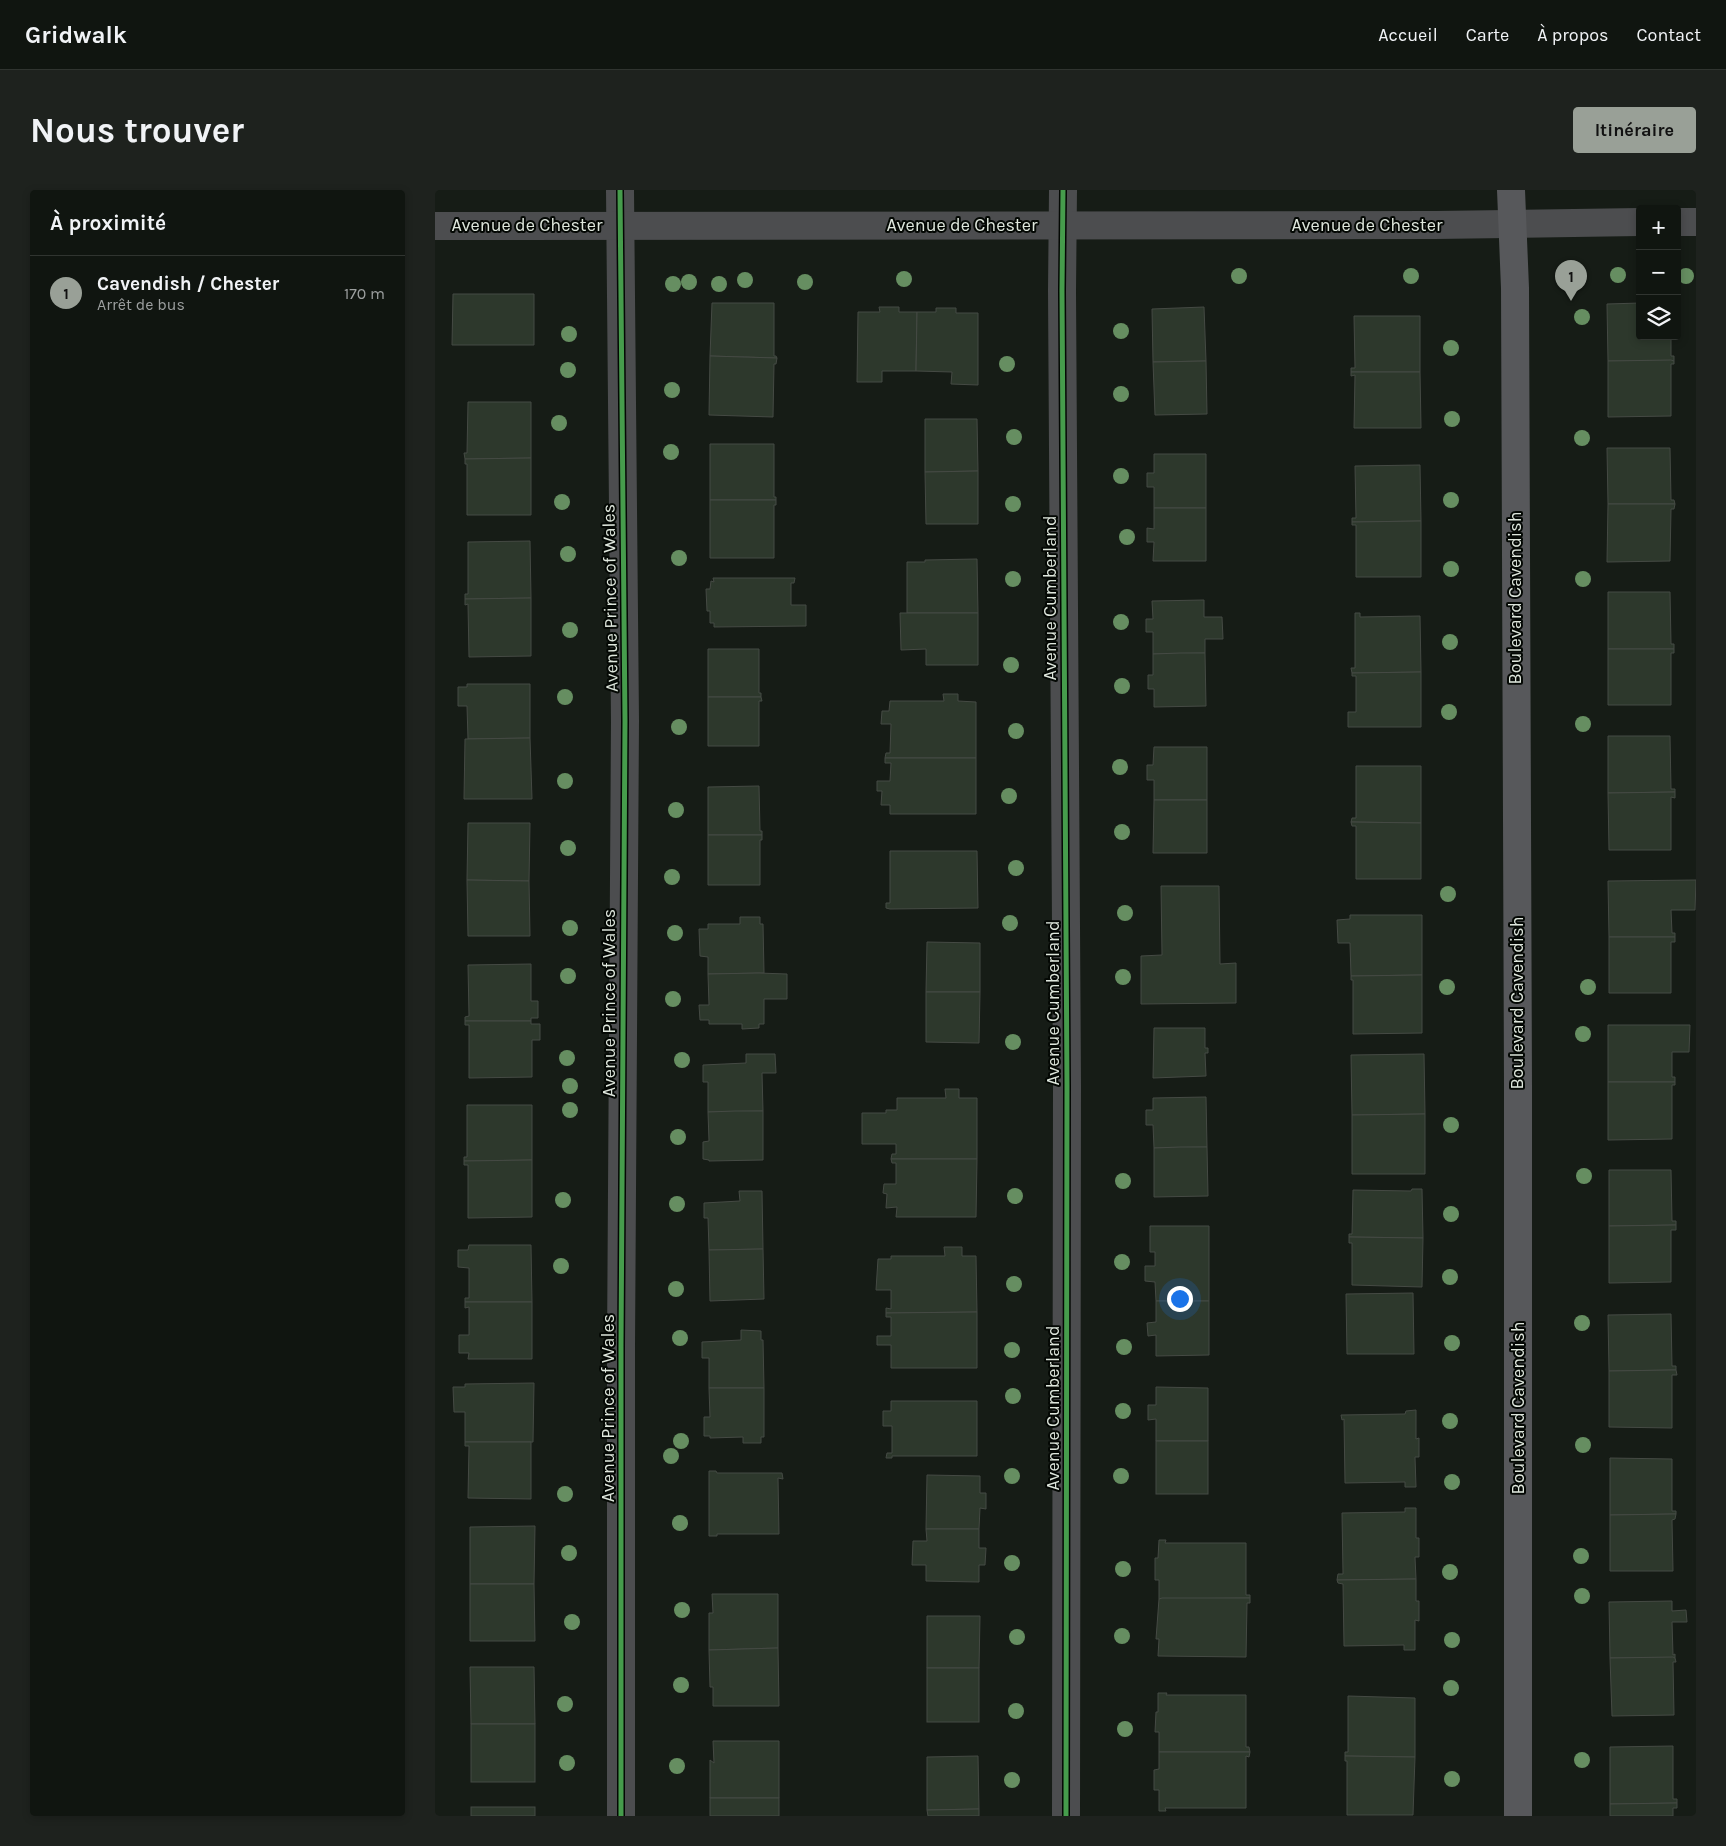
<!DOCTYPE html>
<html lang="fr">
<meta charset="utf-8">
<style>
body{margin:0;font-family:Karla,sans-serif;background:#1e221e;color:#f1f3f6}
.controls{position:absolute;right:15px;top:15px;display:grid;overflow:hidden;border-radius:5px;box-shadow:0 2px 8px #0003}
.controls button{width:45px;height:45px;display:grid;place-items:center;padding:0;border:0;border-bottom:1px solid #303430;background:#101510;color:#f1f3f6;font:25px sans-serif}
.you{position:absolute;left:744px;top:1108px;width:18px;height:18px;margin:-12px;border:4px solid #fff;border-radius:50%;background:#1a73e8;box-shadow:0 0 0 8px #1a73e833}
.badge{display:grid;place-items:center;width:32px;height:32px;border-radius:50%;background:#99a097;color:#111;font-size:16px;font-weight:700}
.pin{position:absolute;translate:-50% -41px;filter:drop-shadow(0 1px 2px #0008)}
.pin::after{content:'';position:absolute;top:26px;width:18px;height:15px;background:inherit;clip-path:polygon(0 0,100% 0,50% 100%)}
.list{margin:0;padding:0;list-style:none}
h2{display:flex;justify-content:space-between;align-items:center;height:65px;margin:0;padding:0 20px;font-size:21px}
h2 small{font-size:16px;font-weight:400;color:#9c9f9f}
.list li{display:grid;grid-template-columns:32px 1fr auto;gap:15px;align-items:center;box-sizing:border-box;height:75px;padding:0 20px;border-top:1px solid #303430}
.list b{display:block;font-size:19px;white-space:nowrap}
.list p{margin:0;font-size:16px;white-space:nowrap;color:#9c9f9f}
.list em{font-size:16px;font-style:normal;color:#9c9f9f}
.icon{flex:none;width:28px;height:28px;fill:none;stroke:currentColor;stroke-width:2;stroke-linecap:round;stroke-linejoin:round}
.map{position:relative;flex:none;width:1261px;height:1626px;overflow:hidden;border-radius:5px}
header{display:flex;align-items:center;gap:30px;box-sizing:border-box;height:70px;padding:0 25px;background:#101510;border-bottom:1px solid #303430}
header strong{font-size:24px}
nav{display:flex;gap:28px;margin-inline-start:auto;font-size:18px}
.intro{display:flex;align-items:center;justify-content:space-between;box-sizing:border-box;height:120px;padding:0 30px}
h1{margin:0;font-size:35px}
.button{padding:12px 22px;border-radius:5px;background:#99a097;color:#111;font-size:18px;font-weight:700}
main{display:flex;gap:30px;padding:0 30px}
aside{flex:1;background:#101510;border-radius:5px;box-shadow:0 2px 8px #0003}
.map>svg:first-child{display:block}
.building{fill:#2d382c;stroke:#454a44}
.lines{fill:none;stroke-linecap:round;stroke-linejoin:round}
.minor{stroke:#4c4d4f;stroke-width:28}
.secondary{stroke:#57585b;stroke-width:28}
.cycleway-casing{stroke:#040804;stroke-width:8}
.cycleway{stroke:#469c4c;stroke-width:5}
.tree{fill:#668e61}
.labels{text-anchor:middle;stroke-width:4;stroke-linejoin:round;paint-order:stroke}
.street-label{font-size:18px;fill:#dfe7dd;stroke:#040804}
</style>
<header>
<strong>Gridwalk</strong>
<nav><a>Accueil</a><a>Carte</a><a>À propos</a><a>Contact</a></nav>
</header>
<div class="intro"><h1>Nous trouver</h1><a class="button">Itinéraire</a></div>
<main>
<aside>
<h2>À proximité<small></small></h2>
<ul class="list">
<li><span class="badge">1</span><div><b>Cavendish / Chester</b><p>Arrêt de bus</p></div><em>170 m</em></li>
</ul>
</aside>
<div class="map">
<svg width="1261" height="1626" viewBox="0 0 1261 1626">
<rect width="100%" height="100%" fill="#161c16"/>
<g class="building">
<polygon points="18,104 99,104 99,155 17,155"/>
<polygon points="277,113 339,113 339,166 341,166 342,168 275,166"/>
<polygon points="1205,113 1205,146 1236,146 1236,166 1239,166 1239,171 1173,171 1172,114"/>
<polygon points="444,117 464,117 464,122 482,122 481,181 447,181 447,192 422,192 423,122 445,122"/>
<polygon points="769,117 771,171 718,172 717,119"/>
<polygon points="501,118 521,118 521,123 543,123 543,195 516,194 517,182 481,181 482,122 501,122"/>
<polygon points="919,126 985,126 985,182 916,182 916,178 920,178"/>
<polygon points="275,166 342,168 341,174 339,174 338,227 274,225"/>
<polygon points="1236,170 1239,171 1239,174 1236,174 1236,226 1173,227 1173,171"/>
<polygon points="771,171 772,224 720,225 718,172"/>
<polygon points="916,182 985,182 986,238 919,238 920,185 916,186"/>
<polygon points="33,212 96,212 96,268 30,269 29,263 32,263"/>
<polygon points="490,229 542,229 543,281 490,282"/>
<polygon points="275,254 339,254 339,307 341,307 341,310 275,310"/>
<polygon points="1172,258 1235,258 1236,310 1239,310 1240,314 1173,314"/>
<polygon points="719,264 771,264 771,318 719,318 719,297 712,297 712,283 719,283"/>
<polygon points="96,268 96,325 32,325 32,274 30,274 30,269"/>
<polygon points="985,275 986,331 917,332 917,328 921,328 920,276"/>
<polygon points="543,281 543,334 491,334 490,282"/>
<polygon points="275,310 341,310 341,315 339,315 339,368 275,368"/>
<polygon points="1173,314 1240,314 1239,319 1236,319 1235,371 1172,372"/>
<polygon points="719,318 771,318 771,371 718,371 719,352 712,352 712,338 719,339"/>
<polygon points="986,331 986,387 921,387 921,335 917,335 917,332"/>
<polygon points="95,351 96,408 30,409 30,404 33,404 33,352"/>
<polygon points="542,369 543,423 472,423 472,372 490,372 490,370"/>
<polygon points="278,388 360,388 359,393 356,393 356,415 371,415 371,436 279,437 279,433 275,433 275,421 272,421 271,399 275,399 276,391 279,392"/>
<polygon points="1173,402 1235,402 1236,454 1239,454 1239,459 1173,459"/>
<polygon points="96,408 96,466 34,467 33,414 30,415 30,409"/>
<polygon points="769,410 769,427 787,427 788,449 770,449 770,463 718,464 718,442 711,442 711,429 718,429 717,411"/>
<polygon points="465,423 543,423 543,475 491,475 491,459 466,460"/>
<polygon points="920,423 925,423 925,427 985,426 986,482 917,483 916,478 920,478"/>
<polygon points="273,459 324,459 324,503 326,503 326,507 273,507"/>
<polygon points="1173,459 1239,459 1239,463 1236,463 1236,515 1173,515"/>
<polygon points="745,463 770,463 771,516 719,517 719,499 713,499 713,485 718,485 718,464"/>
<polygon points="986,482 986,537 913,537 913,522 921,522 921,486 917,486 917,483"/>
<polygon points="32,494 95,494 95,548 33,549 32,516 23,516 23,497 32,497"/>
<polygon points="508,504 523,504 523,511 541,512 541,568 450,568 451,563 455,563 456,534 446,534 447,521 454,521 455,511 509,511"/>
<polygon points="273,507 326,507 327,511 324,511 324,556 273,556"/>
<polygon points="1173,546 1235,546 1236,599 1240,599 1240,602 1173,603"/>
<polygon points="95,548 97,609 29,609 30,549"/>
<polygon points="719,557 772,557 772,610 719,610 719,590 712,590 712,575 718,575"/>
<polygon points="450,568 541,568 541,624 455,624 455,615 446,615 447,601 442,601 442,591 455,591 456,573 450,573"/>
<polygon points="921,576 986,576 986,633 916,632 917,628 921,628"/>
<polygon points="324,596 325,641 327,641 327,645 273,645 273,597"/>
<polygon points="1240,602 1240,608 1236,607 1236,660 1174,660 1173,603"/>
<polygon points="719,610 772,610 772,663 718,663"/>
<polygon points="916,632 986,633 986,689 921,689 921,636 917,636"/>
<polygon points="33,633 95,633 94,691 32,690"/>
<polygon points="273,645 327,645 327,650 325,650 325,695 273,695"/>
<polygon points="455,661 542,661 543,718 455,719 451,718 451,713 455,713"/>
<polygon points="32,690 94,691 95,746 33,746"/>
<polygon points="1261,690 1260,720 1236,720 1237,743 1240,743 1240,747 1174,747 1173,691"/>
<polygon points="726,696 784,696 785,774 801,773 801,813 706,814 706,766 727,765"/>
<polygon points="915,725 987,725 987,785 916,786 915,753 903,753 902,730 915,729"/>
<polygon points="305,727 325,727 325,734 328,734 329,783 273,784 273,767 265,766 264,739 273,739 273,734 305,734"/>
<polygon points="1174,747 1240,747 1240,752 1236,752 1236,803 1174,803"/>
<polygon points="492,752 545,753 545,802 491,802"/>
<polygon points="96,774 96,811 103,811 103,828 96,828 96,831 30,831 30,827 34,826 33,775"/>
<polygon points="323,783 352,784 352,809 329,809 329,834 324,834 324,838 307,839 307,834 274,834 274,830 265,830 264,815 274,815 273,784"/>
<polygon points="987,785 987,843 918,844 918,790 916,790 916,786"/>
<polygon points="491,802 545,802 544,853 491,852"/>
<polygon points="30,831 96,831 96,834 105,834 105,850 97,850 97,887 34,888 34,835 30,835"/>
<polygon points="1173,835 1255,835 1254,862 1237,862 1237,887 1240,887 1240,892 1173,892"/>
<polygon points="719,838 770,838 770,858 773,858 773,863 770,863 771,886 718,888"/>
<polygon points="311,864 340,864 341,883 327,883 328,921 273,922 273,892 268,892 268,875 311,873"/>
<polygon points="989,864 990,924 917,925 916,865"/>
<polygon points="1173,892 1240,892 1240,895 1237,895 1237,949 1173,950"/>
<polygon points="510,899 524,899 524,908 542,908 542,969 456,969 457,964 461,964 461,954 427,954 427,923 451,923 451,920 462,920 462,908 511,908"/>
<polygon points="771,907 772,957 719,958 718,935 711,935 711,920 718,920 718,908"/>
<polygon points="32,915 97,915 97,970 29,971 29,967 32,967"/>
<polygon points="300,921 328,921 328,970 274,971 274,970 268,969 268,952 274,951 273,922"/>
<polygon points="990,924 990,984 917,984 917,925"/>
<polygon points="745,957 772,957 773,1006 719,1007 719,958"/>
<polygon points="456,969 542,969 541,1027 461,1027 462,1017 451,1018 452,1004 448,1003 449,994 461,994 461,973 457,973"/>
<polygon points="97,970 97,1027 33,1028 33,975 29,975 29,971"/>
<polygon points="1174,980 1236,980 1237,1031 1241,1031 1241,1035 1174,1036"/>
<polygon points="977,999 987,999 988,1048 914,1047 914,1044 917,1044 918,1000 976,1001"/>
<polygon points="304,1001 327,1001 328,1059 274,1060 273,1028 269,1028 269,1013 305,1011"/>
<polygon points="1241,1035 1241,1040 1236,1040 1236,1092 1174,1093 1174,1036"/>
<polygon points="715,1036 774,1036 774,1111 721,1111 720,1092 710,1091 710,1076 720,1076 720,1062 715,1062"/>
<polygon points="914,1047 988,1048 987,1097 917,1095 917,1053 914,1053"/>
<polygon points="34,1055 96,1055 97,1112 30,1112 30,1108 34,1108 34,1078 23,1077 23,1060 33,1060"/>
<polygon points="509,1057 527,1057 527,1066 541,1066 542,1122 451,1123 451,1118 456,1119 456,1100 441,1100 443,1069 456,1069 456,1066 510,1066"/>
<polygon points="328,1059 329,1109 275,1111 274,1060"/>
<polygon points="978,1103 979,1164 912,1164 911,1104"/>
<polygon points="721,1111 774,1111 774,1165 721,1166 721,1145 713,1146 712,1133 721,1132"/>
<polygon points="30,1112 97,1112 97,1169 33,1169 34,1163 24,1163 24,1145 34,1145 34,1117 30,1118"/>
<polygon points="542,1122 542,1178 456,1178 456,1155 442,1155 442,1146 456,1146 456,1127 451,1127 451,1123"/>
<polygon points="1236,1124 1237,1176 1241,1176 1241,1180 1174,1181 1173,1125"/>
<polygon points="306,1140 326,1141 326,1150 328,1150 329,1198 274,1198 274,1168 267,1168 267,1152 306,1150"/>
<polygon points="1237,1180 1241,1180 1242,1185 1237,1185 1237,1238 1174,1237 1174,1181"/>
<polygon points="99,1193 98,1252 30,1252 30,1222 19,1222 18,1197 30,1197 30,1194"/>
<polygon points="721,1197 773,1198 773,1251 721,1251 721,1229 713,1230 713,1215 721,1215"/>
<polygon points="274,1198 329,1198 329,1247 326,1247 326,1253 308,1253 308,1247 275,1248 275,1246 269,1246 269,1227 275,1227"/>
<polygon points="456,1211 542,1211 542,1266 457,1266 457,1268 451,1268 452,1263 457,1263 457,1236 448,1236 448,1221 456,1221"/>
<polygon points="981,1220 981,1249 984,1248 984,1267 980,1267 981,1297 970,1297 970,1292 910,1293 909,1229 907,1230 906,1225 970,1224 971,1221"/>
<rect x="721" y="1251" width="52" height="53"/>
<polygon points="30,1252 96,1252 96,1309 33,1308 34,1256 30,1256"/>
<polygon points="1175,1268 1237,1269 1237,1321 1241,1321 1241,1324 1175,1325"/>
<polygon points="274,1281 281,1281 282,1283 347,1283 348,1289 343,1288 344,1344 282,1344 282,1346 274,1346"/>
<polygon points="492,1285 545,1286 545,1303 551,1303 551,1319 545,1318 544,1339 491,1339"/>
<polygon points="970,1318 981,1318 981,1348 984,1348 984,1367 980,1367 981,1389 902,1390 903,1384 908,1384 907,1323 970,1322"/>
<polygon points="1238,1324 1241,1324 1240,1329 1237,1330 1238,1381 1175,1381 1175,1325"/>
<polygon points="100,1336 99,1394 35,1394 35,1337"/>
<polygon points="491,1339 544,1339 544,1358 551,1358 550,1375 544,1375 544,1392 491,1391 491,1375 477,1375 478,1351 492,1351"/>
<polygon points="724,1350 731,1350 730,1353 811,1353 811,1405 815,1405 815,1408 724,1409 724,1390 720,1390 720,1368 723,1368"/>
<polygon points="981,1389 981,1411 984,1411 984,1431 980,1430 980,1460 969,1460 969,1455 909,1456 908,1394 903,1393 902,1390"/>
<polygon points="35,1394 99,1394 100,1451 35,1451"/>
<polygon points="277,1404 343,1404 343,1458 274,1460 274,1423 278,1423"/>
<polygon points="727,1408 815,1408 815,1413 812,1413 811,1467 723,1466 724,1449 721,1449 724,1409"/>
<polygon points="1237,1411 1237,1421 1251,1420 1252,1432 1237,1432 1238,1465 1240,1464 1240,1468 1175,1468 1174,1412"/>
<polygon points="492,1426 545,1426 544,1478 492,1478"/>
<polygon points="343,1458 344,1516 278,1516 278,1497 275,1497 274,1460"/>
<polygon points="1238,1467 1240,1468 1241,1472 1238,1472 1239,1525 1177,1526 1175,1468"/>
<polygon points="35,1477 99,1477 100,1534 36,1534"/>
<rect x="492" y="1478" width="52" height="54"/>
<polygon points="723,1503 732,1503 731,1505 811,1505 811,1557 814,1557 815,1562 724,1562 724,1542 720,1542 721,1522 723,1522"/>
<polygon points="913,1506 980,1508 980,1567 910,1566 910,1562 913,1562"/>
<rect x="36" y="1534" width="64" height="58"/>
<polygon points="278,1551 344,1551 344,1608 275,1608 275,1570 279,1573"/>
<polygon points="1238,1556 1238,1609 1242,1609 1242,1613 1175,1614 1175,1557"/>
<polygon points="724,1562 815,1562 814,1567 811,1566 811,1618 730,1618 731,1621 724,1621 724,1600 719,1600 719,1580 724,1579"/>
<polygon points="543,1566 544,1619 492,1620 492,1567"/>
<polygon points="910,1566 980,1567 978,1625 912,1625 912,1571 910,1571"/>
<rect x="275" y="1608" width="69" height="18"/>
<polygon points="1242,1613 1242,1618 1238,1618 1238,1626 1175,1626 1175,1614"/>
<rect x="36" y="1617" width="64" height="9"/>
<polygon points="544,1619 544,1626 493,1626 492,1620"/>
</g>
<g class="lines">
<g class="minor">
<polyline points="185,0 190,531 186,1157 186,1626"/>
<polyline points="628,0 627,101 632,895 631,1626"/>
<polyline points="1242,32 1261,32"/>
<polyline points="0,36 1000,35 1205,32"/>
</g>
<polyline class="secondary" points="1076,0 1080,98 1083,895 1083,1626"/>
<defs>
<g id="cycleway">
<polyline points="185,0 190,531 186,1157 186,1626"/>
<polyline points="628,0 627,101 632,895 631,1626"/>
</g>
</defs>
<use href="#cycleway" class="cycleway-casing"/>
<use href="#cycleway" class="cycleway"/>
</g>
<g class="tree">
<circle cx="1183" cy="85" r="8"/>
<circle cx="804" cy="86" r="8"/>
<circle cx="976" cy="86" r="8"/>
<circle cx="1251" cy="86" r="8"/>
<circle cx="469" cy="89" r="8"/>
<circle cx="310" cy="90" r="8"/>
<circle cx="254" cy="92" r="8"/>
<circle cx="370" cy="92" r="8"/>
<circle cx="238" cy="94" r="8"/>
<circle cx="284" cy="94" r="8"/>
<circle cx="1147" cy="127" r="8"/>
<circle cx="686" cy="141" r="8"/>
<circle cx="134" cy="144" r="8"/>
<circle cx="1016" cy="158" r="8"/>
<circle cx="572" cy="174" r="8"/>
<circle cx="133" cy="180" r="8"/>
<circle cx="237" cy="200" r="8"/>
<circle cx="686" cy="204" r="8"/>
<circle cx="1017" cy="229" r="8"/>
<circle cx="124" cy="233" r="8"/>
<circle cx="579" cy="247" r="8"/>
<circle cx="1147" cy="248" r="8"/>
<circle cx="236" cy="262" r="8"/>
<circle cx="686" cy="286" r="8"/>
<circle cx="1016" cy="310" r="8"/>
<circle cx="127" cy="312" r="8"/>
<circle cx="578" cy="314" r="8"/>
<circle cx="692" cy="347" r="8"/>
<circle cx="133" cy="364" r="8"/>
<circle cx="244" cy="368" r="8"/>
<circle cx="1016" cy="379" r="8"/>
<circle cx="578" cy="389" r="8"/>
<circle cx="1148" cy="389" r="8"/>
<circle cx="686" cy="432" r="8"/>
<circle cx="135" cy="440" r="8"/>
<circle cx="1015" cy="452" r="8"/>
<circle cx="576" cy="475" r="8"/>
<circle cx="687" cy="496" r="8"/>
<circle cx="130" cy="507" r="8"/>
<circle cx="1014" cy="522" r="8"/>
<circle cx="1148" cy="534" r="8"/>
<circle cx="244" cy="537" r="8"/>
<circle cx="581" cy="541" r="8"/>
<circle cx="685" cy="577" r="8"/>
<circle cx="130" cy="591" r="8"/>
<circle cx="574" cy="606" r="8"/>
<circle cx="241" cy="620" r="8"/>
<circle cx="687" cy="642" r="8"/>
<circle cx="133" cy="658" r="8"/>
<circle cx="581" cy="678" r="8"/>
<circle cx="237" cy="687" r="8"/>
<circle cx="1013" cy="704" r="8"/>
<circle cx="690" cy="723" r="8"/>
<circle cx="575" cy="733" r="8"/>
<circle cx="135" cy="738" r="8"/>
<circle cx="240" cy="743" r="8"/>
<circle cx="133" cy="786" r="8"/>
<circle cx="688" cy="787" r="8"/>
<circle cx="1012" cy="797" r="8"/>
<circle cx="1153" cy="797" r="8"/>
<circle cx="238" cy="809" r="8"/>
<circle cx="1148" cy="844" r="8"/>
<circle cx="578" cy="852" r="8"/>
<circle cx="132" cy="868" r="8"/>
<circle cx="247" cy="870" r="8"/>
<circle cx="135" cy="896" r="8"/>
<circle cx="135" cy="920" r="8"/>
<circle cx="1016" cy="935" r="8"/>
<circle cx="243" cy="947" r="8"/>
<circle cx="1149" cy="986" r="8"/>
<circle cx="688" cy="991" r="8"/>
<circle cx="580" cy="1006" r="8"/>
<circle cx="128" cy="1010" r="8"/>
<circle cx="242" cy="1014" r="8"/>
<circle cx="1016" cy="1024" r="8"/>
<circle cx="687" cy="1072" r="8"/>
<circle cx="126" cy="1076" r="8"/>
<circle cx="1015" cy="1087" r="8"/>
<circle cx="579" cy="1094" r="8"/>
<circle cx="241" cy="1099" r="8"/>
<circle cx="1147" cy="1133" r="8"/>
<circle cx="245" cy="1148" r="8"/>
<circle cx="1017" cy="1153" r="8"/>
<circle cx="689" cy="1157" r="8"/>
<circle cx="577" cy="1160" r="8"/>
<circle cx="578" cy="1206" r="8"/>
<circle cx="688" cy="1221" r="8"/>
<circle cx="1015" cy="1231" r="8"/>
<circle cx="246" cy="1251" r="8"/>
<circle cx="1148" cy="1255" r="8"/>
<circle cx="236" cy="1266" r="8"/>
<circle cx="577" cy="1286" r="8"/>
<circle cx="686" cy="1286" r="8"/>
<circle cx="1017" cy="1292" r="8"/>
<circle cx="130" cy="1304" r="8"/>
<circle cx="245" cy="1333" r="8"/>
<circle cx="134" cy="1363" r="8"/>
<circle cx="1146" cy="1366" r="8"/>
<circle cx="577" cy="1373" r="8"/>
<circle cx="688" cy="1379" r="8"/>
<circle cx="1015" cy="1382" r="8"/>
<circle cx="1147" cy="1406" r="8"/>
<circle cx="247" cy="1420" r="8"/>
<circle cx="137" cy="1432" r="8"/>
<circle cx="687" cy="1446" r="8"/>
<circle cx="582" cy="1447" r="8"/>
<circle cx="1017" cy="1450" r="8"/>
<circle cx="246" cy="1495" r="8"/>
<circle cx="1016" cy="1498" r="8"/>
<circle cx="130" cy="1514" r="8"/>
<circle cx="581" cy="1521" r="8"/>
<circle cx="690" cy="1539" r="8"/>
<circle cx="1147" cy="1570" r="8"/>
<circle cx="132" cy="1573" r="8"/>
<circle cx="242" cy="1576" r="8"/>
<circle cx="1017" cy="1589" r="8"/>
<circle cx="577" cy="1590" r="8"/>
</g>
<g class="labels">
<g class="street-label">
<text x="92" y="41">Avenue de Chester</text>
<text x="527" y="41">Avenue de Chester</text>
<text x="932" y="41">Avenue de Chester</text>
<text transform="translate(175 408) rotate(-91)" y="6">Avenue Prince of Wales</text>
<text transform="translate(615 408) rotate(-90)" y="6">Avenue Cumberland</text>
<text transform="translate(1080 408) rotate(-90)" y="6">Boulevard Cavendish</text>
<text transform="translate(174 813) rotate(-90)" y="6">Avenue Prince of Wales</text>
<text transform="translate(618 813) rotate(-90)" y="6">Avenue Cumberland</text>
<text transform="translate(1082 813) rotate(-90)" y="6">Boulevard Cavendish</text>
<text transform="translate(173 1218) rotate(-90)" y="6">Avenue Prince of Wales</text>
<text transform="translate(618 1218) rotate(-90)" y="6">Avenue Cumberland</text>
<text transform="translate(1083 1218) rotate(-90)" y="6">Boulevard Cavendish</text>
</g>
</g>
</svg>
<div class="controls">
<button>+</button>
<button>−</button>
<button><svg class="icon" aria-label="layers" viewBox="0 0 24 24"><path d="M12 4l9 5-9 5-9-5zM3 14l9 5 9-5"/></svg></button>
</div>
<div class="you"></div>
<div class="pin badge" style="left:1136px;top:111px">1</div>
</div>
</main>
